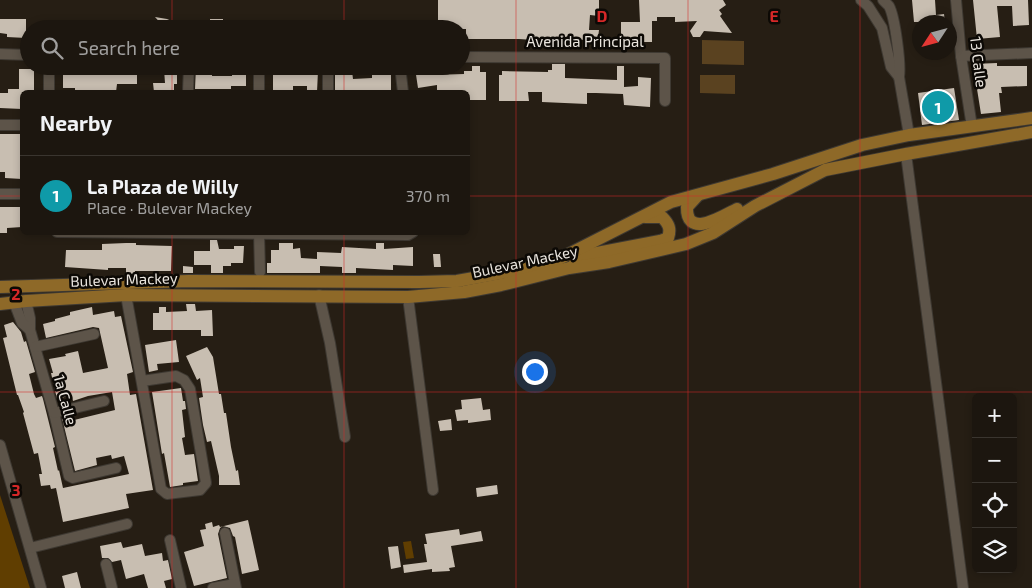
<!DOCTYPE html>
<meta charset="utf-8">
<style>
body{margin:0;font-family:"Exo 2",sans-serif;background:#251f18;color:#f1f3f6}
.controls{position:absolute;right:15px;bottom:15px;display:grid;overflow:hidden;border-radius:8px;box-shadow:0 2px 8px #0003}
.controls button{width:45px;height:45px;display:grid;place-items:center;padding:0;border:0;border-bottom:1px solid #3a352f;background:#1c160f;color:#f1f3f6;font:25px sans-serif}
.compass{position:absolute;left:912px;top:15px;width:45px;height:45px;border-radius:50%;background:#1c160f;box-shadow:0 2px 8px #0003;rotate:234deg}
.you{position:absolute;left:534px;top:371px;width:18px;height:18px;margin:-12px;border:4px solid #fff;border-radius:50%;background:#1a73e8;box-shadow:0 0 0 8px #1a73e833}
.badge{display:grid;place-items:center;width:32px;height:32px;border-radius:50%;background:#d93025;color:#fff;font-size:16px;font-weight:700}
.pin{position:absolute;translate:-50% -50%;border:2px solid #fff;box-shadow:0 1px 5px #0006}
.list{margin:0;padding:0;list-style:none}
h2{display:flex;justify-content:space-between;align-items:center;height:65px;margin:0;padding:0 20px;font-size:21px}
h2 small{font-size:16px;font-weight:400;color:#a09f9e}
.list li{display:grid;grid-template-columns:32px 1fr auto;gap:15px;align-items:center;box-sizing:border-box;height:80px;padding:0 20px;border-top:1px solid #3a352f}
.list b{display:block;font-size:19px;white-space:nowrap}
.list p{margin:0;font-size:16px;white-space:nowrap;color:#a09f9e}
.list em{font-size:16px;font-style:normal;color:#a09f9e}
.icon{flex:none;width:28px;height:28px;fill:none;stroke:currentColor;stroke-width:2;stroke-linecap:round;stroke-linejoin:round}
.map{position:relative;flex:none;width:1032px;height:588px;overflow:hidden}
.search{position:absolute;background:#1c160f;box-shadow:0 2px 8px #0003;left:20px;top:20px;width:450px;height:55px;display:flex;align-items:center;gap:12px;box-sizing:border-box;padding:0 18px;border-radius:28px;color:#a09f9e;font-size:19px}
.panel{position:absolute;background:#1c160f;box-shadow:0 2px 8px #0003;left:20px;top:90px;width:450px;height:145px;border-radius:8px}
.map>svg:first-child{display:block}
.green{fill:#5a4220}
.water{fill:#603e01}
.building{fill:#c8beb1}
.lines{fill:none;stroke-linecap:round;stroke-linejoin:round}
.minor-casing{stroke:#3e3932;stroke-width:12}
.major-casing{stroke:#3e3932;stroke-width:14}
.minor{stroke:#5d5449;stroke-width:10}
.major{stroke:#8e6928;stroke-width:12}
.grid{fill:none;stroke:#d62828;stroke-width:1;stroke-opacity:0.55}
.labels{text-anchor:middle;stroke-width:5;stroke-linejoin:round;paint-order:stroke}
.street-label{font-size:15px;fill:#eae5de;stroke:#0c0905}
.grid-label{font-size:16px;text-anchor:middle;font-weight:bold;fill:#d62828;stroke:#0c0905;stroke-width:5;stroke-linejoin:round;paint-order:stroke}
</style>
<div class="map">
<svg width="1032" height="588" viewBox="0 0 1032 588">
<rect width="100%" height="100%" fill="#261e14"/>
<g class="green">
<polygon points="702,40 744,41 744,65 702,64"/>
<polygon points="700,75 735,75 735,94 700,93"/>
</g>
<g class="water">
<polygon points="0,495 30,588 0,588"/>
<polygon points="411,541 414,558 406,559 403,542"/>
</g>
<g class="building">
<polygon points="438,0 599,0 599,16 590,15 589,30 599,30 598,38 589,37 589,40 564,39 564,42 519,39 466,39 466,29 438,29"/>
<polygon points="639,0 723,0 726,5 719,10 722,14 720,16 732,33 704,31 700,37 693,37 690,31 697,21 675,22 675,17 657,17 657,21 652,21 652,42 640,42 640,45 621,45 621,22 640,22"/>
<polygon points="912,0 935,0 936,15 944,14 945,22 914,22"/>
<polygon points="973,0 1028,0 1029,25 1013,26 1012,6 997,6 1000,37 977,39"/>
<polygon points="155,17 167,19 181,25 164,27"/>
<polygon points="0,19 26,19 26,38 7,37 7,34 0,33"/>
<polygon points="210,19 223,19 223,22 247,23 247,29 210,29"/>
<polygon points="133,20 133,29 82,29 81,22"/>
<polygon points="997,63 997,66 1027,66 1027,86 1001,87 1002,93 999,93 1001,112 981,114 973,64"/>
<polygon points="552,64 565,64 565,78 617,80 617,66 624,66 624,87 638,86 638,77 651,78 650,107 624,105 623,94 596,93 587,93 587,104 542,102 542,92 528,92 529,101 499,101 499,75 502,75 502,71 548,72 548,70 552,70"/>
<polygon points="196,66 201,66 202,70 212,70 212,76 232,76 232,72 246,72 246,86 231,86 231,89 195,89"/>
<polygon points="432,66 433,75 464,74 464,71 472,71 472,66 480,66 480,72 486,72 486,100 468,100 468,92 437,92 437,85 418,88 415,68"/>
<polygon points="63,68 110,72 137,72 137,84 117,84 116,92 75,92 75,88 63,88"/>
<polygon points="177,68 177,84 174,84 174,92 154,92 153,83 165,83 164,69"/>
<polygon points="273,68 318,71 317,92 307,92 307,86 293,86 293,90 273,91"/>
<polygon points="372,68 387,70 387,75 391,75 391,92 335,92 335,72 352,71 353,79 372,78"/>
<polygon points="19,69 34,69 34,92 22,92 22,109 0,108 0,93 8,93 8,89 19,89"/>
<polygon points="954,88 959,120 922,125 918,93"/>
<polygon points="0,134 22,134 22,179 5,178 5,172 0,172"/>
<polygon points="0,207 22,207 22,227 7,228 7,233 0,233"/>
<polygon points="210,240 217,240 219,249 234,249 234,246 244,246 243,263 231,263 231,266 223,266 223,273 211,273 211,265 194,265 194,251 210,251"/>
<polygon points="126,243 136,243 136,245 172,246 171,271 135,271 135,274 126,274 126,268 108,268 108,270 65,267 66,250 102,250 102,244"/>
<polygon points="279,243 293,243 293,249 300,248 301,258 317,259 317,252 341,253 342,247 376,249 376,243 384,243 384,249 413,247 413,266 393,265 393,270 356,268 356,273 342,273 342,267 320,266 320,273 267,273 267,263 271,263 271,250 279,250"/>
<polygon points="433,254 440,254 441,267 434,267"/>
<polygon points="183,266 193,267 193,273 183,273"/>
<polygon points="186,304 195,304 196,311 212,310 213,336 201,336 201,330 153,330 153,313 159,313 159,307 166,307 166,312 187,311"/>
<polygon points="92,307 93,315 114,311 115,317 121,316 133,372 127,374 130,395 136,394 153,490 126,494 129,508 63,522 56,488 51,489 50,485 41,486 39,474 42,474 38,453 34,454 23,413 24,412 18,395 17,395 3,338 7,337 4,325 13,322 21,332 24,342 26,341 35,372 29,374 34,394 36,398 42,396 43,399 55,447 53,448 58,471 59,470 63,488 129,474 124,456 112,459 111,455 96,458 97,465 75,471 62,418 69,417 70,421 115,410 112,392 88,396 73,401 72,395 57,399 51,373 53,373 49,359 66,356 65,354 78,351 83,373 108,368 99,328 93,327 46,338 43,324 55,321 55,319 70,315 70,312"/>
<polygon points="176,340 179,362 157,364 158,370 149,372 145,345"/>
<polygon points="207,347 213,357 219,394 221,394 224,413 226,413 231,447 236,471 238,470 240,485 219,485 219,476 211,441 207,442 203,425 199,398 203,397 200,378 197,380 186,356"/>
<polygon points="181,388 183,401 185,401 186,409 182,410 185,437 182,438 185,455 194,454 198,481 183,483 183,485 170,487 164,453 162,454 152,392"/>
<polygon points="481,398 483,410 490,409 491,420 468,423 468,420 457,421 455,410 462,409 461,400"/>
<polygon points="451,419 452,430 440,431 438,421"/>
<polygon points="497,485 498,494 477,497 476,488"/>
<polygon points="248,520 259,570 242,574 235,537 233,536 230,528 223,526 220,528 218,534 227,578 194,586 184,552 204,546 200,530 206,529 205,524 212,522 213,527 219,525 220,527"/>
<polygon points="459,529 460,535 481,531 483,541 451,546 455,567 449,568 450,571 432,572 432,569 404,573 403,565 427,562 424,544 427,544 425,534"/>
<polygon points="121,542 123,548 142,544 145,556 162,553 163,561 168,560 172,579 164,581 166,588 148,588 144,574 126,579 121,560 112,562 108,558 102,558 100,546"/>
<polygon points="398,546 401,567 391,569 388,547"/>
<polygon points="77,572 81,588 65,588 62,576"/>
</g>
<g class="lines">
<defs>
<g id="minor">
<polyline points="861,0 868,6 882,28 891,67 899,77"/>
<path d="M883,0C885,2 887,4 889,6C895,17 901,64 899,77L909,135"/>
<polyline points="956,0 961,56 972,127"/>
<polyline points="0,54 29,55"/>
<polyline points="961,56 1032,53"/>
<polyline points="461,57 665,58 665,101"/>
<polyline points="49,66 49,92"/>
<polyline points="400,66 403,92"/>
<polyline points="188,92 189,66"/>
<polyline points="259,92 259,66"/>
<polyline points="328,92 328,66"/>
<polyline points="0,125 22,125"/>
<polyline points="906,154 963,588"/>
<polyline points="0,194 22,194"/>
<polyline points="57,232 408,235 413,232"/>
<polyline points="259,232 260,272"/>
<polyline points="126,295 161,489 167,494 200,490 206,483 190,389 184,380 176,376 142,381"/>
<polyline points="319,295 330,343 345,437"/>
<polyline points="408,297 433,490"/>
<polyline points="26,301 30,318 30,330 54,413 69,476 73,478 116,468"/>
<polyline points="14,302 22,323 30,330"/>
<polyline points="35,347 94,334"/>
<polyline points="54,413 104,401"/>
<polyline points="0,445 41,588"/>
<polyline points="225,533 236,588"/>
<polyline points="170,540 181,588"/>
<polyline points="30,548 127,524"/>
<polyline points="106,564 112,588"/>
<polyline points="213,588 235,584"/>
</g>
<g id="major">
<path d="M698,195L687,207C686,240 723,216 737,209"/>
<path d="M574,265L592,254L660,241L668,238C671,229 669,224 662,217H645"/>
<polyline points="0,287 189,281 419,282 457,281 535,267 561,258 671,202 773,174 862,145 909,135 1032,118"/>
<polyline points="0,304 26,301 126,295 408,297 464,292 501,285 569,268 609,262 686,244 713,233 755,206 825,170 906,154 1032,132"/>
</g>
</defs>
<use href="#minor" class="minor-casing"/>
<use href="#major" class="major-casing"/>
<use href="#minor" class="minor"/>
<use href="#major" class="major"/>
</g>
<path class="grid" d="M172,0V29M344,0V29M516,0V588M688,0V588M860,0V588M172,66V92M344,66V92M0,196H22M468,196H1032M172,232V588M344,232V588M0,392H1032"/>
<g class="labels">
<g class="street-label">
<text x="585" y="47">Avenida Principal</text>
<text transform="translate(978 62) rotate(83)" y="5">13 Calle</text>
<text transform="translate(525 262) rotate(-12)" y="5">Bulevar Mackey</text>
<text transform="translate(124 280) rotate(-2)" y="5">Bulevar Mackey</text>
<text transform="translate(65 400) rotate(75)" y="5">1a Calle</text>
</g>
</g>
<g class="grid-label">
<text x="602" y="22">D</text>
<text x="774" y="22">E</text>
<text x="16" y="300">2</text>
<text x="16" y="496">3</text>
</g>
</svg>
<div class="controls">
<button>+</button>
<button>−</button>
<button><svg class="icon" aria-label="locate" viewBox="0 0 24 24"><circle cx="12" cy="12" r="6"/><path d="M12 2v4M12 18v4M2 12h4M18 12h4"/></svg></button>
<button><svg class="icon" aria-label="layers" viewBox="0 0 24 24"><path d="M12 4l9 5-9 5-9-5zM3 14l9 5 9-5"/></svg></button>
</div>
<svg class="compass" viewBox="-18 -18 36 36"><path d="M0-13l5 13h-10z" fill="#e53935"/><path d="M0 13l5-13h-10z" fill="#a09f9e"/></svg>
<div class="you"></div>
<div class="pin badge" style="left:938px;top:107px;background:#0f9aa8">1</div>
<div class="search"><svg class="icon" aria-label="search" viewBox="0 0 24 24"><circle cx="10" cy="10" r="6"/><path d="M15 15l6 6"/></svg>Search here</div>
<section class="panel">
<h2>Nearby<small></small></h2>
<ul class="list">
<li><span class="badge" style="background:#0f9aa8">1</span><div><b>La Plaza de Willy</b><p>Place · Bulevar Mackey</p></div><em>370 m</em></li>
</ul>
</section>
</div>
